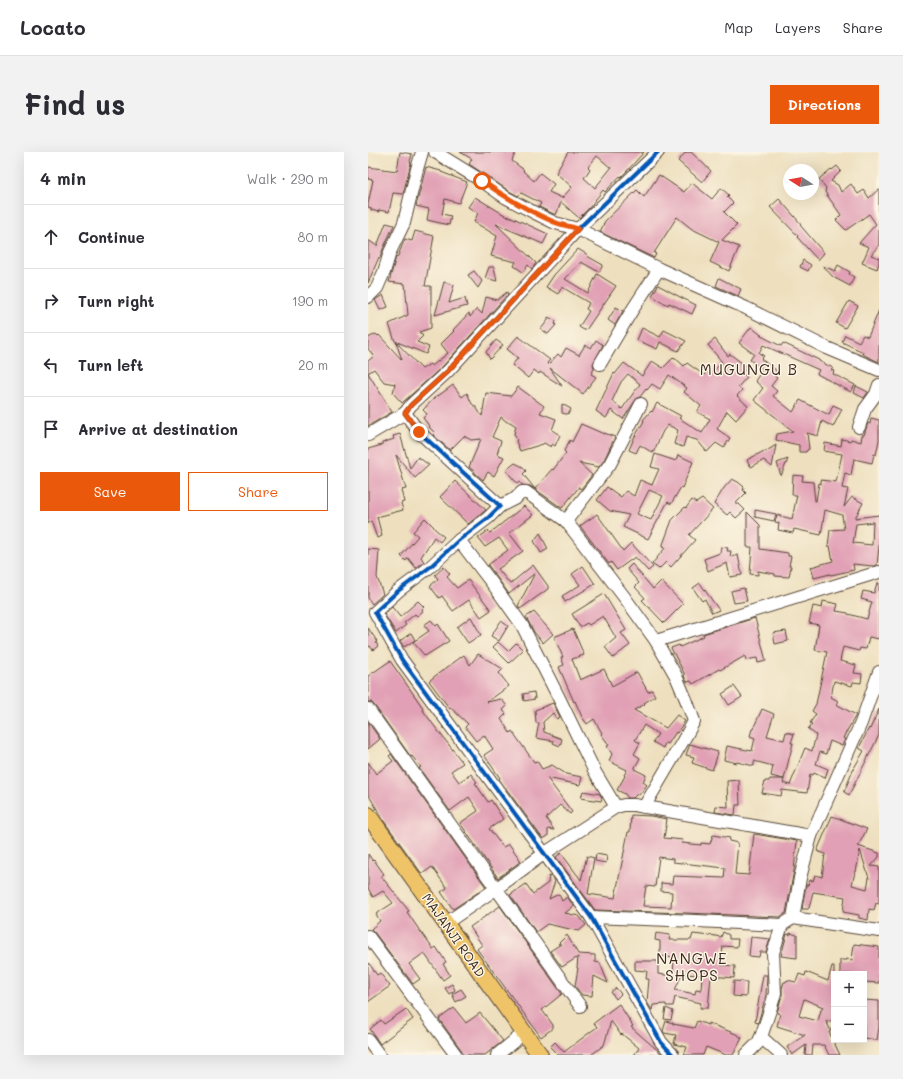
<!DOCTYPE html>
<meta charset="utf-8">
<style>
body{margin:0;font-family:Mali,sans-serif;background:#f2f2f3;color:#2b2b33}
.controls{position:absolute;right:12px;bottom:12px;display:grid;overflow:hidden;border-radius:0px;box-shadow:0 4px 16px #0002}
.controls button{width:36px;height:36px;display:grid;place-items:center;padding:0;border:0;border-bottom:1px solid #e1e1e2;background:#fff;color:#2b2b33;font:20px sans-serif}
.compass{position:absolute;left:415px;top:12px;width:36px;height:36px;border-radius:50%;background:#fff;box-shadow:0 4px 16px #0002;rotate:281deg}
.stop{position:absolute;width:12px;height:12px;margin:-9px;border:3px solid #ea580c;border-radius:50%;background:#fff}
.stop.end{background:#ea580c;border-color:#fff;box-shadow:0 1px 4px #0008}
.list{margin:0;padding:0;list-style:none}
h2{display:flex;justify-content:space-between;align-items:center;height:52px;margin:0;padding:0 16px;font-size:17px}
h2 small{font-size:13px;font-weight:400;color:#7c7c81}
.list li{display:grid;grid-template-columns:26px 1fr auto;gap:12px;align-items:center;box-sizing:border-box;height:64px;padding:0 16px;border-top:1px solid #e1e1e2}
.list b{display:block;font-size:15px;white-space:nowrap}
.list em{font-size:13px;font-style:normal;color:#7c7c81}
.actions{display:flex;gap:8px;padding:12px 16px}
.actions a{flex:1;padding:9px 0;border:1px solid #ea580c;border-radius:0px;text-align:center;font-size:14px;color:#ea580c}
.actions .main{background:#ea580c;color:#fff}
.icon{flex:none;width:22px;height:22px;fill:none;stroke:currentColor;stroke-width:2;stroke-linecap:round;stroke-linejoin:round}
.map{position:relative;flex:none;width:511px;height:903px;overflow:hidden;border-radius:0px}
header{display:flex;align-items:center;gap:24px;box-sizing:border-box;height:56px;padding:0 20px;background:#fff;border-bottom:1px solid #e1e1e2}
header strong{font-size:19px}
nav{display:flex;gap:22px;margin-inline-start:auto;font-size:14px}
.intro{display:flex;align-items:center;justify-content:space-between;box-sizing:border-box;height:96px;padding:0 24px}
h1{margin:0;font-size:28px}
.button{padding:10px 18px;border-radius:0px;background:#ea580c;color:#fff;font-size:14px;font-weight:700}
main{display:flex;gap:24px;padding:0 24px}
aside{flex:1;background:#fff;border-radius:0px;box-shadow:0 4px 16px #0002}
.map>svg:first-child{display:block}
.building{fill:#e1a0b5;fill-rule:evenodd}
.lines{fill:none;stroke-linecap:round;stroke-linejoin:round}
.minor-casing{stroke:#564536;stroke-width:14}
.major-casing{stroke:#564536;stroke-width:18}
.minor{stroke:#fff;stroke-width:12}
.major{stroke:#efc469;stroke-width:16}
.cycleway-casing{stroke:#fcf5e5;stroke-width:6}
.cycleway{stroke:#0057b8;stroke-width:4}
.route{stroke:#ea580c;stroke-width:5}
.labels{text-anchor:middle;stroke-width:3;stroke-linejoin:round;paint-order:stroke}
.street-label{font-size:13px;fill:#3b2a1e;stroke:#fcf5e5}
.quarter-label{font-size:15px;letter-spacing:1px;fill:#3b2a1e;stroke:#fcf5e5}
</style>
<header>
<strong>Locato</strong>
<nav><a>Map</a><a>Layers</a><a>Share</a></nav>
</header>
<div class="intro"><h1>Find us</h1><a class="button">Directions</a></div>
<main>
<aside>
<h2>4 min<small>Walk · 290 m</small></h2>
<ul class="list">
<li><svg class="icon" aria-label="ahead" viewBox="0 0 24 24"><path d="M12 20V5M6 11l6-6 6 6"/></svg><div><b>Continue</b></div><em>80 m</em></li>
<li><svg class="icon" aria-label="right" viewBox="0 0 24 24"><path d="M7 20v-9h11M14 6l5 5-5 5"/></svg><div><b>Turn right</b></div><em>190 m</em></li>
<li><svg class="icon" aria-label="left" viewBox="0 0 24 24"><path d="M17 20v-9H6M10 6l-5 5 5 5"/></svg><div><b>Turn left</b></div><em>20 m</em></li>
<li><svg class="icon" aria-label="arrive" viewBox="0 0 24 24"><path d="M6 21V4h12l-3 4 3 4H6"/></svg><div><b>Arrive at destination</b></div></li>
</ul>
<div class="actions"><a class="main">Save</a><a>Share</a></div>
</aside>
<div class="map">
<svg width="511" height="903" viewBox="0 0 511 903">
<rect width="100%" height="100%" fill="#fcf5e5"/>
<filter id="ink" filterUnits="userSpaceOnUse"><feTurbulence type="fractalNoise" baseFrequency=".025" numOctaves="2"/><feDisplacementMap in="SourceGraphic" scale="8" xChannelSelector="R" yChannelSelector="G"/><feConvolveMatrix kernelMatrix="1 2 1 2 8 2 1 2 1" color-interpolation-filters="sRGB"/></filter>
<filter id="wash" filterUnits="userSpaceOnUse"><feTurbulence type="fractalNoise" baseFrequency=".012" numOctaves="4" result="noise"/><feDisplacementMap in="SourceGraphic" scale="16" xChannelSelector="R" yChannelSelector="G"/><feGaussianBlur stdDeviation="0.9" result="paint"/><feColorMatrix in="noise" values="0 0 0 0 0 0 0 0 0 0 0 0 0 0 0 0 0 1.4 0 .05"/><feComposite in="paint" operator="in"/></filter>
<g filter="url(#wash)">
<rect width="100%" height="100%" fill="#eee0bf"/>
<g id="blocks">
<g class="building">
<polygon points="32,0 44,2 42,10 43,11 35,42 25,41 21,60 11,58 11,60 3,58 3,56 0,55 0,52 5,28 0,27 0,15 29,19"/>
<path d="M92,0H148L145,6L144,9L156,18L155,19L166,29L172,21L186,32L181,40L194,46L204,35L188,21L200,0H276L258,20L253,25L252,24L237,40L235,38L221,56L211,66L193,50L188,63L171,55L173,51L153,41L150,44L141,39L101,12L104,7ZM229,4L243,16L227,36L216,26L222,17L220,15Z"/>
<polygon points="318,0 323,0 343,19 334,30 310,9"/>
<polygon points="469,14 473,19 463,29 470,33 473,40 483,32 490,42 496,38 501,46 511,37 511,93 503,103 511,106 511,111 509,117 494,111 501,95 491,91 508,72 501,62 478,78 468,68 473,63 457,40 458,36 451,27 463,17 464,18"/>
<polygon points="58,15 73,19 73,20 99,30 91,51 77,47 74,62 83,64 81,73 59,68 61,57 48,54"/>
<polygon points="291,23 316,40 324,31 344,47 353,36 361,43 359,45 365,51 356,60 369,73 354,88 371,95 361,119 342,110 351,90 324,77 309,65 286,101 288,102 286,106 232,80 237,69 269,38 276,45"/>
<polygon points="107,45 140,65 141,64 180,82 175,92 128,72 168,111 164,117 160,113 155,120 146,114 148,110 123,104 129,84 106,70 110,61 100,55"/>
<polygon points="411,47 420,57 433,72 432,73 456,101 450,108 429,85 430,84 402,55"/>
<polygon points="18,71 26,73 15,97 12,106 11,105 0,131 0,88 9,94"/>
<polygon points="47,79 66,84 57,134 63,134 63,176 51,180 55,184 49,190 61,195 58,202 27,189 21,172 40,163 37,132 21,130 28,105 29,106 37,87 44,89"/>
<polygon points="210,97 220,103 219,104 235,113 231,120 213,110 197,127 220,141 229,122 248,134 218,178 216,178 211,175 221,159 218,157 221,151 194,135 190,142 178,135 186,123"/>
<polygon points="435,108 443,113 440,119 432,115"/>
<polygon points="470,113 482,120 481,122 486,125 482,134 465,125 455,114 467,119"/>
<polygon points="121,115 126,115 129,129 117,126"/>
<polygon points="106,119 114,129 110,136 100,123"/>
<polygon points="351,126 373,137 370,144 348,134"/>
<polygon points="76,130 86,133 81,151 97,146 99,154 67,163"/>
<polygon points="290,133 312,145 328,153 324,162 301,151 300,153 284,144"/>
<polygon points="139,140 140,142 75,214 34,251 25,241 27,232 16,230 6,217 0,221 24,260 0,274 0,209 6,204 0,197 0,186 8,182 10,184 11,183 34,208 28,190 54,217 62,212 64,214 80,201 73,192 86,179 85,178 101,161 102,165 109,157 114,162 118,145 129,148"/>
<polygon points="15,143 20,155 12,158 7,148 10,146"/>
<polygon points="481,149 490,154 477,176 468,171"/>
<polygon points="248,155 255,159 247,173 240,168"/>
<polygon points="511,158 511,210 494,202 495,200 474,190 477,183 491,190 495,183 500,185"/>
<polygon points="180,165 188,169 187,172 188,173 180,182 173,177 180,168"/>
<polygon points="383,175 397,186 413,194 415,191 451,208 451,209 465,216 463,218 466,219 465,222 487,233 483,240 449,222 451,218 395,193 391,201 396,204 393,207 409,219 406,224 409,226 403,234 409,239 405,244 425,260 432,248 461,263 465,253 474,257 465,275 454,269 450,284 439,281 441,297 439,298 438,300 431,300 431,293 408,288 409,282 425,279 386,248 395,236 387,229 395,217 382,208 386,202 371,191"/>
<polygon points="274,176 292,185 296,178 318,189 310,199 292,190 289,197 269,188"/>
<polygon points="150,184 182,208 179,211 180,213 190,202 193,205 198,196 211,203 217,193 223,196 228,188 235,193 225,212 226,217 223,222 228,225 215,242 182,216 194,234 172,220 171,222 166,218 160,226 144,213 150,206 139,197"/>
<path d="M347,187L360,204L362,202L379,215L374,221L379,225L370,235L374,238L369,244L380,254L368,268L359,259L349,277L362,286L356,296L348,291L339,300L329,288L318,285L315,295L306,292L310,278L300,273L295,279L285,301L272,293L268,301L261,298L266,286L276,269L275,268L283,259L284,260L289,251L313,264L311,266L334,281L342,267L329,260L333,254L316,240L319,236L301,223L292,237L284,232L279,238L278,237L272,245L269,246L255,267L243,258L238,266L228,259L246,221L247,222L256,211L274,224L284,209L295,216L306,205L316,214L319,211L336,223L339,220L342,223L354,210L340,193ZM260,222L272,232L254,257L244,249L253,230Z"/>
<polygon points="128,188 135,193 122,207 118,200"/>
<polygon points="85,233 94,245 99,241 104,252 108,255 114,264 118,241 143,244 150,235 176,254 172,261 188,267 184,278 192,283 187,294 184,292 183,295 176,291 175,292 152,299 148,289 149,288 146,282 148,274 142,270 139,270 133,265 124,285 133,289 129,302 136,305 126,324 120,320 115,328 107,321 107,320 101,315 113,287 103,288 96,284 82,298 65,283 67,281 61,275 62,275 55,266 59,262 55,258 69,243 70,244"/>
<polygon points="488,234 500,240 496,246 486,241"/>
<polygon points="194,252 203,257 201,261 198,262 194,261"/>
<path d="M503,266L511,268V288L508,303L506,302L504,311L486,307L483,323L477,321L474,336L480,337L476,355L484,345L495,351L487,366L511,363V395L509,413L505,414L485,412L486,418L463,423L462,422L446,426L443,415L465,409L462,394H460L462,378L476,377L474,363L457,358L453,383L426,377L425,381L410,378L411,371L407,370L409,363L424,367L429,343H424L425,323L435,324L434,329L445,330L447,349H448L451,331L453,332V328L468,330L474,302L456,299L457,291L473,294L474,287L482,289L483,287L493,290L494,283H496L500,271L502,272ZM505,370L504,393L485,391L488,372Z"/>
<polygon points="213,272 236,282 236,281 247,285 236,308 231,315 211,311 224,323 213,337 210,335 211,335 194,356 167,337 184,317 185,318 198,301 196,299 202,288 204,290"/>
<polygon points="32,282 42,316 50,305 61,313 47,326 28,303 38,337 33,338 36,350 33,351 35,358 9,365 14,384 9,386 3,369 0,372 0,297 14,293 14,291 26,287 25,284"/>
<polygon points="408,293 404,315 396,308 383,315 379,308 396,299 397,300"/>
<path d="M287,302L308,309L310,303L325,310L314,336L313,335L303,352L300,350L299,351L280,387L255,375L261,363L242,359L229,348L239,335L253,345L258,339L266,344L272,328L284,333L291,317L283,315ZM281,338L295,344L283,368L269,362Z"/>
<polygon points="420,307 413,324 409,311"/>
<polygon points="147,311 155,315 158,319 155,322 167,337 162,334 154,333 152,330 150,331 146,328 138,318"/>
<polygon points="364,327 370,330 376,335 375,338 378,341 367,352 371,352 377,358 368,366 362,360 359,363 346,352 356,336"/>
<polygon points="87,329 118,358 100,372 72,345"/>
<polygon points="334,347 345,357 321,383 327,388 303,415 298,410 291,417 284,412 297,396 294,395 304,368 317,355 318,356 324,348 328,351"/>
<polygon points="156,354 165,363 141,381 155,399 130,417 142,432 165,413 180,434 180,437 152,457 150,454 167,421 141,442 120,413 140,398 131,386 117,395 110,386 120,379 122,381"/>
<polygon points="387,358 408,362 406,369 387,365"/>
<polygon points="379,360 392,373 392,397 420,401 420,404 423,404 421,414 423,414 421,425 407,424 407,422 390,419 390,423 382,422 384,395 379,395"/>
<polygon points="229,362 255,399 263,391 285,415 280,419 267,405 249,418 243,410 241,412 212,374"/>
<polygon points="57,366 66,375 66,376 76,385 72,390 66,385 53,405 56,410 48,416 40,406 38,409 33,404 50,384 45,380"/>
<polygon points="172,381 180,397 173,401 166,389"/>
<polygon points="353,395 360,396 359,399 363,399 362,405 370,403 374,423 362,425 359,411 340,419 336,407 352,401"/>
<polygon points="0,397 11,398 9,425 15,442 4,452 0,446"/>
<polygon points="264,412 285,437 293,429 315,452 296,471 274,448 277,446 267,435 271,431 259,417"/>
<polygon points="215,414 227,432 197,450 194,444 212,433 204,422"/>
<polygon points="76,415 82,422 79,425 88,435 89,436 100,428 123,458 113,465 101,448 85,459 74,444 71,446 62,434 70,427 67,423"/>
<polygon points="332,431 341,444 351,458 344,461 337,447 334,449 325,436"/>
<polygon points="509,431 511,431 511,487 501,485 498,497 492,496 491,499 475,495 472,509 488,513 486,521 494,522 493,531 485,530 484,534 466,529 463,545 470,549 468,552 488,563 475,586 477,587 474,594 462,589 458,602 452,600 448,612 460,617 457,626 446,621 445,623 442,622 439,641 414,638 413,644 394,641 397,629 401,629 402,627 416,627 415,631 422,633 437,596 444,599 448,583 440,577 444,572 442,571 448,562 444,559 448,552 459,500 447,498 451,473 441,471 445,454 454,456 455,449 470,452 468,459 480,461 480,462 499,467 504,450 493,447 495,439 506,441"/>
<polygon points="376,436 379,449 366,451 363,439"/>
<polygon points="236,442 258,478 253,481 262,493 245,506 237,495 248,486 235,464 221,473 219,471 212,475 204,462"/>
<polygon points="50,449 56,455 54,457 55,459 49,464 47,462 36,471 38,473 28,481 16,462 24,455 32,465"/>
<polygon points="166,460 185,482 175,491 166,480 158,465"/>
<polygon points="103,465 113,483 100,491 89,475"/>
<polygon points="387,466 398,509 390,511 389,506 378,508 377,504 352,518 351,517 325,532 323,529 319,530 316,524 317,523 303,496 311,493 312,495 336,484 335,482"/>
<polygon points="63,468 68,474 70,472 81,489 57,504 45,490 61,479 56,473"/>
<polygon points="133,469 140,474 131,489 123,484"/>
<polygon points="0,476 9,489 8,490 10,494 5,498 2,494 0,495"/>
<polygon points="205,477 216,503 204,507 212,528 236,517 244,534 269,520 280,540 284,538 287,544 276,551 277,552 266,558 298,576 309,563 317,569 309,581 308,580 300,592 297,591 295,596 285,590 290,582 276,573 267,588 272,591 266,602 272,606 266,617 278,623 275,630 279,633 271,643 269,642 265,646 260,646 257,642 249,638 257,624 256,623 259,618 241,609 244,602 239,594 241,593 233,582 234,581 226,567 219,572 214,565 207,549 206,550 191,515 196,513 193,505 195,505 186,485"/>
<polygon points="418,479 420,489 407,492 405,481"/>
<polygon points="43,481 47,488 36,495 32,489"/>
<polygon points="130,490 140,499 148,491 155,498 141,511 125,495"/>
<polygon points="110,502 135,517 131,521 141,534 119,550 133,547 139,554 135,558 138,562 133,567 142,581 144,579 166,610 169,609 174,617 184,613 198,622 214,625 212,633 179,626 204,660 202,662 192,653 178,666 186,678 180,677 180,684 175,687 131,627 132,626 116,603 125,597 116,583 108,589 97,575 100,572 83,556 82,557 61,529 67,524 96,503 102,513"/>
<polygon points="22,509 44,540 55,556 54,557 67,575 95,611 83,619 91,630 103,622 109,630 107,631 120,650 123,648 135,667 121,677 135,695 141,692 153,709 130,726 92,671 110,659 109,657 101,645 82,659 51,616 53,615 44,604 43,605 6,553 3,550 0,550 0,524"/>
<polygon points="366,534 374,545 361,553 354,542"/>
<polygon points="166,540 167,547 156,549 155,542"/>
<polygon points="185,551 192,565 189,567 185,561 175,570 176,580 194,587 192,594 185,591 186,589 168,586 171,571 168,571 167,558"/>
<polygon points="394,557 406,562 399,584 416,588 418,580 426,582 423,591 425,591 416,627 403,624 405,614 386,609 386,614 369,610 369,611 356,608 359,594 384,599 387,586 382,584 384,577 385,577"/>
<polygon points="511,557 511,583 481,643 476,640 486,616 496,599 491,596 501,576 502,577"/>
<polygon points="0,570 12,587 0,597"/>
<polygon points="322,592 350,600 347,611 344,618 324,611 326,605 318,603"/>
<polygon points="23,602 118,735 85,757 73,740 79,736 64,715 54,722 16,669 0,642 0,610 8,622 25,609 21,604"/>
<polygon points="371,628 372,653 368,653 367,663 347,660 348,654 360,655 359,629"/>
<polygon points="215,639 232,642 234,646 233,649 213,646"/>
<path d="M263,663L283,664L299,667L296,686L315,688L314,691L333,693V691L342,692L345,683L362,686L361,689L370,691L367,722L381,723L386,682L429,689L426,718L418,761L412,765L317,761L227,758L188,705L193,701L213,728L219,704L226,706L220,742L247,746L260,680H262ZM291,705L305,707V710L357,716L356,726L305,724L304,732L293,731V739L304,740L303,755L275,754L278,734L287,735Z"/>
<path d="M464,664L499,677L490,694L511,701V705L503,714L511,715V752L508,751L506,758L501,757L500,768L491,766V763L475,760L477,745L445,740L441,756L440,757H434L438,733H440L442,728L445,729L447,723L454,725L457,702L449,699ZM492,698L501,726L499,737L484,733L487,720H488Z"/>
<polygon points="0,702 5,709 6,708 16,722 13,724 41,759 39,760 52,779 65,797 68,795 78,810 75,812 82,823 75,828 56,801 41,812 52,827 45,832 6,780 3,777 12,769 8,762 25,751 15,739 5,745 0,736"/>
<polygon points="228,702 239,704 238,711 227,709"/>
<polygon points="181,724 184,725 187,729 181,747 191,742 194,749 199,745 206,754 197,761 211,764 218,773 211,779 179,772 168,780 142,743 158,732 165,742 180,731"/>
<polygon points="132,754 194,842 174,858 185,873 185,876 173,885 109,797 114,793 102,775"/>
<path d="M355,780L361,783V787H370L369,795L355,794L353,813L367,814L366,826L343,824L340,856H332L333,851L307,845L305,854H298V852L285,853L284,858L279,850L281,827H278L279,819L267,818V809H290V822L305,824L306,806L292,804V789L287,788L288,781L302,783L301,788H323L325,782L342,784V783L353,785ZM314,822L334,823L333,838L328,837L327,842L307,838Z"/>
<polygon points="422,781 429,783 429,806 413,804 419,782 422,783"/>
<polygon points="199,783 210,802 227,803 227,810 232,811 240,831 226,824 224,844 214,843 207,834 210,816 209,816 210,805 194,815 182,799 193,792 190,792"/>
<polygon points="383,785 402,787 398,800 392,800 391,805 381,804"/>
<polygon points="486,792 511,795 511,831 496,830 496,822 472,822 472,808 479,808 479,807 484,808"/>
<polygon points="0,810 9,823 12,821 22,834 0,850"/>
<path d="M464,814H466V869H458L463,879L461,880L472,903H461L456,893H445L444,903H437L438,893L424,903L419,895L437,883L409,874L412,862L409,861L414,843V836L416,830H418L419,828L428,830L431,822L437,824L438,820L460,829ZM436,847L455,855L453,858L450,869L431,864Z"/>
<polygon points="395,823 399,823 398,843 390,871 387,870"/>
<polygon points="366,829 379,830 378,845 365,844"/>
<polygon points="84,832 87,838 81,842 77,836"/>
<polygon points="248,836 253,842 248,847 243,840"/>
<polygon points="93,837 98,844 88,850 84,842"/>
<polygon points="496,848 511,849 511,875 509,888 496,886"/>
<polygon points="251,852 265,874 263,875 295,903 266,903 271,896 254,882 253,883 243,869 236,893 223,903 190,903 182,895 187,890 196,900 229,875 226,871"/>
<polygon points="86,856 98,871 112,861 135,889 117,903 95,903 94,899 71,867"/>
<polygon points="298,856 305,859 303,868 296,867"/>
<polygon points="38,857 45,867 12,892 2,877 13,868 16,872"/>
<polygon points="298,869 305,871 305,872 326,876 329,869 340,873 340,871 368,882 374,886 365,903 358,903 338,895 335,903 316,903 319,895 306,892 308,883 296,881 295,879"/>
</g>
</g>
</g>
<g filter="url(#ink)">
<use href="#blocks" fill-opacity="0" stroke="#564536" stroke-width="1"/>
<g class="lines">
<defs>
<g id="minor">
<polyline points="67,0 114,29 137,45 169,62 187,71 210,77 291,117 378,156 459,196 511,218"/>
<polyline points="290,0 210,77 80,219 43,253 37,261 51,280 132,354 120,366 91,388 62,415 30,439 7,460 34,508 223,765 293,890 305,903"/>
<polyline points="0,145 9,136 16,120 22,100 36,71 49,17 54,0"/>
<polyline points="232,212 263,160 291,117"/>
<polyline points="491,275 497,257 508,242 511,233"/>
<polyline points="0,283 37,261"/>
<polyline points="132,354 148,346 154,340 158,340 198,369 257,446 288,489 308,524 319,550 326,569 319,582 276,655"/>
<polyline points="198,369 242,312 273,252"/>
<polyline points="91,388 127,435 154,473 190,544 227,620 248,655"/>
<polyline points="288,489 511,420"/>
<polyline points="0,557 212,854"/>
<polyline points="223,765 329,769 414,773 425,766 511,779"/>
<polyline points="425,766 432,726 443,684 493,571 511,520"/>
<polyline points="78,771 129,736 177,701 248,655 256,653 266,653 443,684"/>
<polyline points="0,784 88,903"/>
<polyline points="393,885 413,903"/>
<polyline points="0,888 11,903"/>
<polyline points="129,903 156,881"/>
<polyline points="378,903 390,891 393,885 403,855 407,841 405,801 414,773"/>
</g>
<polyline id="major" points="0,663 172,903"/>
</defs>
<use href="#minor" class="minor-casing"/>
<use href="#major" class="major-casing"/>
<use href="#minor" class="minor"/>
<use href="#major" class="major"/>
<defs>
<polyline id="cycleway" points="290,0 210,77 80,219 43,253 37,261 51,280 132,354 120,366 91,388 62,415 30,439 7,460 34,508 223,765 293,890 305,903"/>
</defs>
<use href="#cycleway" class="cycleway-casing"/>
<use href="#cycleway" class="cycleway"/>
</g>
</g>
<g class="lines" filter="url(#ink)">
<path class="route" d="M51,280L37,261L43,253L80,219L210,77C202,74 193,73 186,70C160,59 137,45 114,29"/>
</g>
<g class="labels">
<g class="street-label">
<text transform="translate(86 783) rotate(55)" y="5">MAJANJI ROAD</text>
</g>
<g class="quarter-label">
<text x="381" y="223">MUGUNGU B</text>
<text x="324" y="812">NANGWE<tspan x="324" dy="17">SHOPS</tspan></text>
</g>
</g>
</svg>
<div class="controls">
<button>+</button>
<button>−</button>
</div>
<svg class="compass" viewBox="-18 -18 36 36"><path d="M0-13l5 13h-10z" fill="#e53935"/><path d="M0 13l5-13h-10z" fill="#7c7c81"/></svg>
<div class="stop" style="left:114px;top:29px"></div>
<div class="stop end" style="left:51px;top:280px"></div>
</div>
</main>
